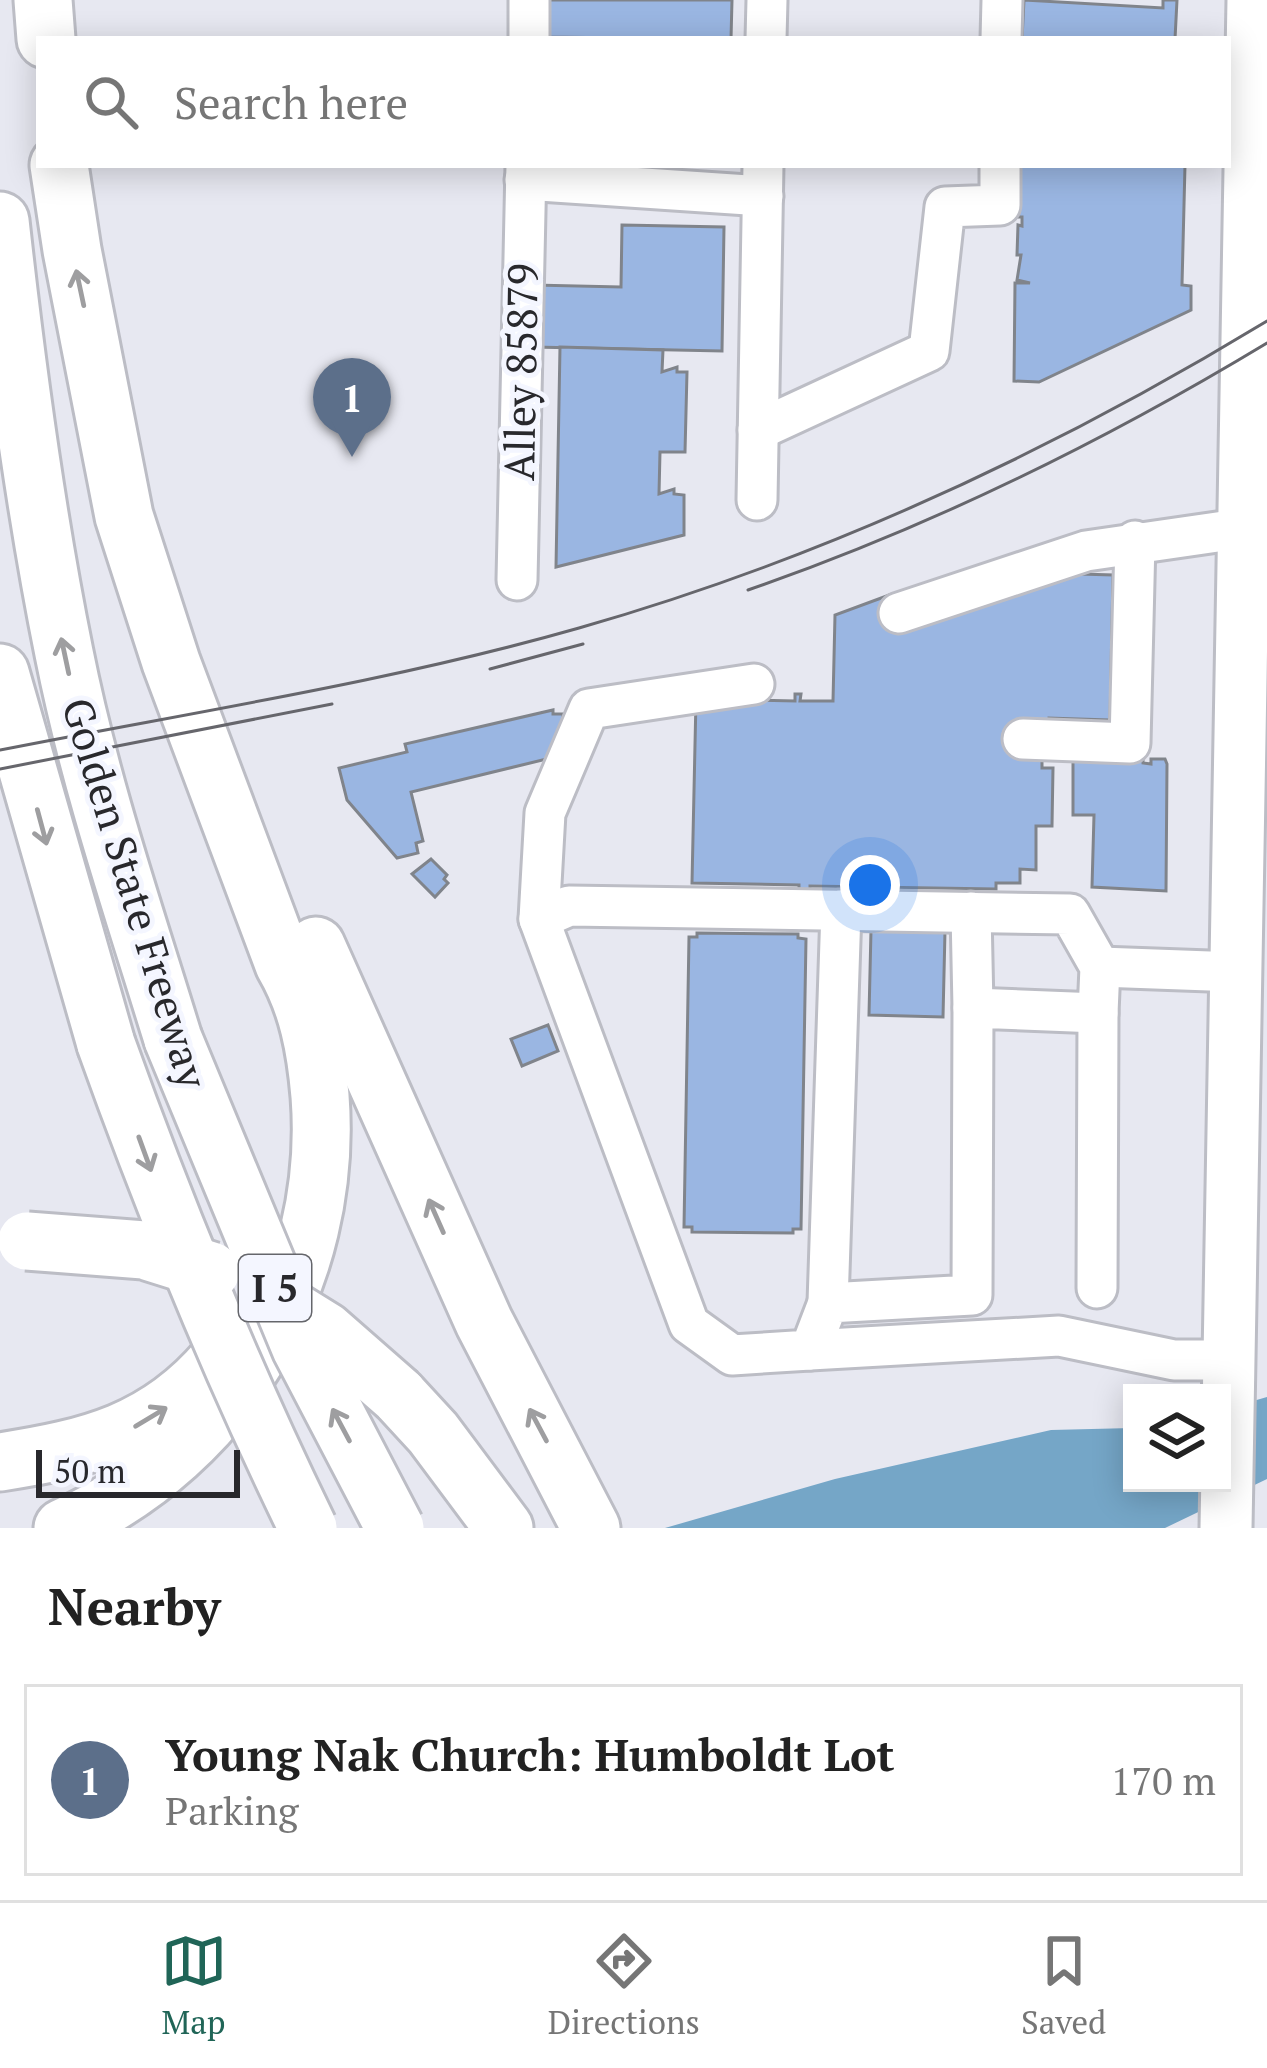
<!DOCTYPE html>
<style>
body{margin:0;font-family:"PT Serif",serif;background:#f6f6f6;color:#222}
.controls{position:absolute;right:36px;bottom:36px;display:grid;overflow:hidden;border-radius:0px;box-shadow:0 6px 30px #0003}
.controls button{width:108px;height:108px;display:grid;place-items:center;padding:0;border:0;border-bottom:3px solid #e0e0e0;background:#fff;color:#222;font:60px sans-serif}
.scale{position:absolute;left:36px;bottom:30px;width:204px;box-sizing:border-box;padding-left:12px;border:6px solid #28282c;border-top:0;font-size:33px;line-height:42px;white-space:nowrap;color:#28282c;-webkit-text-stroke:9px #f4f6ff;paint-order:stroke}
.you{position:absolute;left:870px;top:885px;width:42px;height:42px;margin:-30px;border:9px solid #fff;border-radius:50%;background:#1a73e8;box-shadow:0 0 0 18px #1a73e833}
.badge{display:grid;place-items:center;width:78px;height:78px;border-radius:50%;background:#206557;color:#fff;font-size:39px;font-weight:700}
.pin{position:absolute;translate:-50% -99px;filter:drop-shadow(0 3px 6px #0008)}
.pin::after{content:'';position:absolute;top:63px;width:42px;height:36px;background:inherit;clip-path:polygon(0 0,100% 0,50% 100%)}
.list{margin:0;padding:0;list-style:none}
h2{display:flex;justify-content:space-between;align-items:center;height:156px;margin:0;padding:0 48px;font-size:51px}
h2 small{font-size:39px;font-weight:400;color:#767676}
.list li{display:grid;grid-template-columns:78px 1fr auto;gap:36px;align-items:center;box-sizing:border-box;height:192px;margin:0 24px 24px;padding:0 24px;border:3px solid #e0e0e0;border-radius:0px}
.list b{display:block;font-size:45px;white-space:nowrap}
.list p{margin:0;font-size:39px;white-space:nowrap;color:#767676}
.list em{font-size:39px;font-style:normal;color:#767676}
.icon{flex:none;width:66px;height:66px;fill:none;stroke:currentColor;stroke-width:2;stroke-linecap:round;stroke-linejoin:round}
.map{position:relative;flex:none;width:1267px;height:1528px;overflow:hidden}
.search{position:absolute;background:#fff;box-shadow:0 6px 30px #0003;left:36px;right:36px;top:36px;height:132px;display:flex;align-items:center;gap:30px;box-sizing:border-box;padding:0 42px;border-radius:0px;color:#767676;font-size:45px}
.sheet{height:372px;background:#fff}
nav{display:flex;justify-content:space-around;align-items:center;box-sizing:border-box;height:168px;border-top:3px solid #e0e0e0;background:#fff;font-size:33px;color:#767676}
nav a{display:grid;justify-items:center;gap:6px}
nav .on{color:#206557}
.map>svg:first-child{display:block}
.water{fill:#75a6c7}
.building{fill:#9ab6e2;stroke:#80848b;stroke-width:3}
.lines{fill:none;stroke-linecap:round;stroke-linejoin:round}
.minor-casing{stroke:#bcbdc5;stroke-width:45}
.major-casing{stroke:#bcbdc5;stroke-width:57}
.highway-casing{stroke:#bcbdc5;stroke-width:63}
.minor{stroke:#fff;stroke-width:39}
.major{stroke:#fff;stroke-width:51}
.highway{stroke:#fff;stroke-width:57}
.tram{stroke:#66666c;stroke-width:3}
.highway-bridge-casing{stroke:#bcbdc5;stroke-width:63;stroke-linecap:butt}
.highway-bridge{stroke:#fff;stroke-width:57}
.oneway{stroke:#9e9ea0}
.labels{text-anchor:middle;stroke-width:10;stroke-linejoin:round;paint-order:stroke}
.shield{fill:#f4f6ff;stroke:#65666b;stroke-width:3}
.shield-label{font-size:39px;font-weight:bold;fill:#28282c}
.street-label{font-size:42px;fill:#28282c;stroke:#f4f6ff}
</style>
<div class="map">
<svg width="1267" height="1528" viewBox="0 0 1267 1528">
<rect width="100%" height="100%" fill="#e7e8f1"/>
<polygon class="water" points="1267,1397 1267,1479 1165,1528 665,1528 835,1479 1051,1430 1132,1428 1132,1483 1222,1483 1222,1410"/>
<g class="building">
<polygon points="541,0 732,0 731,39 540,37"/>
<polygon points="1024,0 1163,8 1163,0 1177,0 1175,39 1022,39"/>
<polygon points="1015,165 1185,165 1182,285 1191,286 1191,310 1039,382 1014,381 1015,283 1030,283 1017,280 1021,255 1017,255 1018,225 1022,226 1022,217 1018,217"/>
<polygon points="622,225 724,227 722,351 533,347 534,285 621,287"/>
<polygon points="560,347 663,350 662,372 677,367 677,372 687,372 685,452 660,452 659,494 674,489 674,494 684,495 684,535 556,567"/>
<polygon points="1045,573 1113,575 1110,720 1049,718 1049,725 1023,724 1023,759 1042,759 1042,768 1053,768 1052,826 1036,826 1036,870 1020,869 1020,883 996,883 996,889 810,886 810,892 799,892 799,885 692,883 696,699 795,701 795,694 801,694 800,701 833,701 835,615 892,594 904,626"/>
<polygon points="553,710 553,714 563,714 563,755 411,792 423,841 416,843 418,853 397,858 347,800 339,768 407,752 405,744"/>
<polygon points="1127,758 1143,759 1143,763 1151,764 1151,759 1165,759 1167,764 1166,891 1092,887 1094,815 1073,815 1073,759"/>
<polygon points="431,859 447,875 444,879 448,883 435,897 412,874"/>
<polygon points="871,930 945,931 943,1017 869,1015"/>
<polygon points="697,933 798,934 798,938 806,939 801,1229 793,1229 793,1233 692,1232 692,1227 684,1227 689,937 697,937"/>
<polygon points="548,1025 558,1051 522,1066 511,1039"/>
</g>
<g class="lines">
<defs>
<g id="minor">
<polyline points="529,39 529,0"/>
<polyline points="766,39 767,0"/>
<polyline points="1001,39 1002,0"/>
<polyline points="525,180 763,196"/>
<polyline points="758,430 929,351 945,207 1000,205 1000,165"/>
<polyline points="757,500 763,165"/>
<polyline points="517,580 526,165"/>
<polyline points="899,613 1086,551 1245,528"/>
<polyline points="1023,739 1130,743 1135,541"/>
<polygon points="569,906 1070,914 1100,967 1098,1013 973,1008 972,1295 828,1303 810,1350 732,1355 689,1324 539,919"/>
<polyline points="971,912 973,1008"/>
<polyline points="539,919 545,813 589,709 754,684"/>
<polyline points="1100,967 1237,972"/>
<polyline points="1097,1288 1098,1013"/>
<polyline points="828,1303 841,910"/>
<polyline points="810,1350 1059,1336 1174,1360 1229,1360"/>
</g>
<polyline id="major" points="1226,1528 1253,0"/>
<g id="highway">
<polyline points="43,0 46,39"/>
<path d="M59,165L72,250L124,516L171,662L284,964C308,1005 316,1049 320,1096C334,1279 231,1453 63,1528"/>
<path d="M0,221C16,366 35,510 64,653C90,784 134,912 173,1039"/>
<polyline points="0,673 106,1044"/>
<polyline points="316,946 484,1322 591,1528"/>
<polyline points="398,1395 433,1433 504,1528"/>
<path d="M0,1462C89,1448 157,1432 218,1360"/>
</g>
</defs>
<use href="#minor" class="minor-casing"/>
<use href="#major" class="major-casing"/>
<use href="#highway" class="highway-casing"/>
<use href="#minor" class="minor"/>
<use href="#major" class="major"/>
<use href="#highway" class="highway"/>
<g class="tram">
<path d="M748,590C930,527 1103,442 1267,343"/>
<polyline points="490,669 583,644"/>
<path d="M0,750C193,712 390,682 579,628C821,559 1053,451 1267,321"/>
<polyline points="0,769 332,704"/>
</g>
<defs>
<g id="highway-bridge">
<polyline points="173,1039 301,1348 395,1528"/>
<path d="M106,1044C165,1209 231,1370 308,1528"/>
<polyline points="27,1241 144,1250 211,1271"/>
<polyline points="283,1305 325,1331 398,1395"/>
</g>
</defs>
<use href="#highway-bridge" class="highway-bridge-casing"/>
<use href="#highway-bridge" class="highway-bridge"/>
</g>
<defs><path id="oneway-shaft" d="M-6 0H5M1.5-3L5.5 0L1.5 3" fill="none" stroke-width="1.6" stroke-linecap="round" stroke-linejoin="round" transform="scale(3)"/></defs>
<g class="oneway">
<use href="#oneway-shaft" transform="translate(80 288) rotate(-102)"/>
<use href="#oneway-shaft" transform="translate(65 656) rotate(-102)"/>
<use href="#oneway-shaft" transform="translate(42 827) rotate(75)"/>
<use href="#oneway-shaft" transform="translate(145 1154) rotate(70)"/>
<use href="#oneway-shaft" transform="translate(436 1216) rotate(-114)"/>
<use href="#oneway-shaft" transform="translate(151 1417) rotate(-31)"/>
<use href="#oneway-shaft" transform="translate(341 1425) rotate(-118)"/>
<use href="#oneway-shaft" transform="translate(538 1425) rotate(-118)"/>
</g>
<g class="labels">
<rect class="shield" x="239" y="1255" width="72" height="66" rx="9"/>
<g class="shield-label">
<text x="275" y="1302">I 5</text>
</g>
<g class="street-label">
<text transform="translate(521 372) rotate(-89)" y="15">Alley 85879</text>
<text transform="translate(135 893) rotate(73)" y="15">Golden State Freeway</text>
</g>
</g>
</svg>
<div class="controls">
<button><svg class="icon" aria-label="layers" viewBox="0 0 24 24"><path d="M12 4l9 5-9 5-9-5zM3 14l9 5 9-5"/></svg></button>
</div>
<div class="scale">50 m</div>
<div class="you"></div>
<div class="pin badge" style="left:352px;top:457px;background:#5c6f8a">1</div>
<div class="search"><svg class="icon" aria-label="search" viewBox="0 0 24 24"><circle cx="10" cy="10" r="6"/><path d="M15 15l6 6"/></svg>Search here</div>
</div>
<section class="sheet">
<h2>Nearby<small></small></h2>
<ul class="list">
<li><span class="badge" style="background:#5c6f8a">1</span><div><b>Young Nak Church: Humboldt Lot</b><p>Parking</p></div><em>170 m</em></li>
</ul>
</section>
<nav>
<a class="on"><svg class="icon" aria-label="map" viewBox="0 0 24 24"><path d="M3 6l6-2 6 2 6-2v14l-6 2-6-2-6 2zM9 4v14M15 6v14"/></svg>Map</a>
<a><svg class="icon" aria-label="directions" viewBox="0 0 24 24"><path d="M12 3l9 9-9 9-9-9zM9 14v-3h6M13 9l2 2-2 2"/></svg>Directions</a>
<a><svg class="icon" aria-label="saved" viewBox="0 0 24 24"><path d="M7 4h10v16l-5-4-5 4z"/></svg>Saved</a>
</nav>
